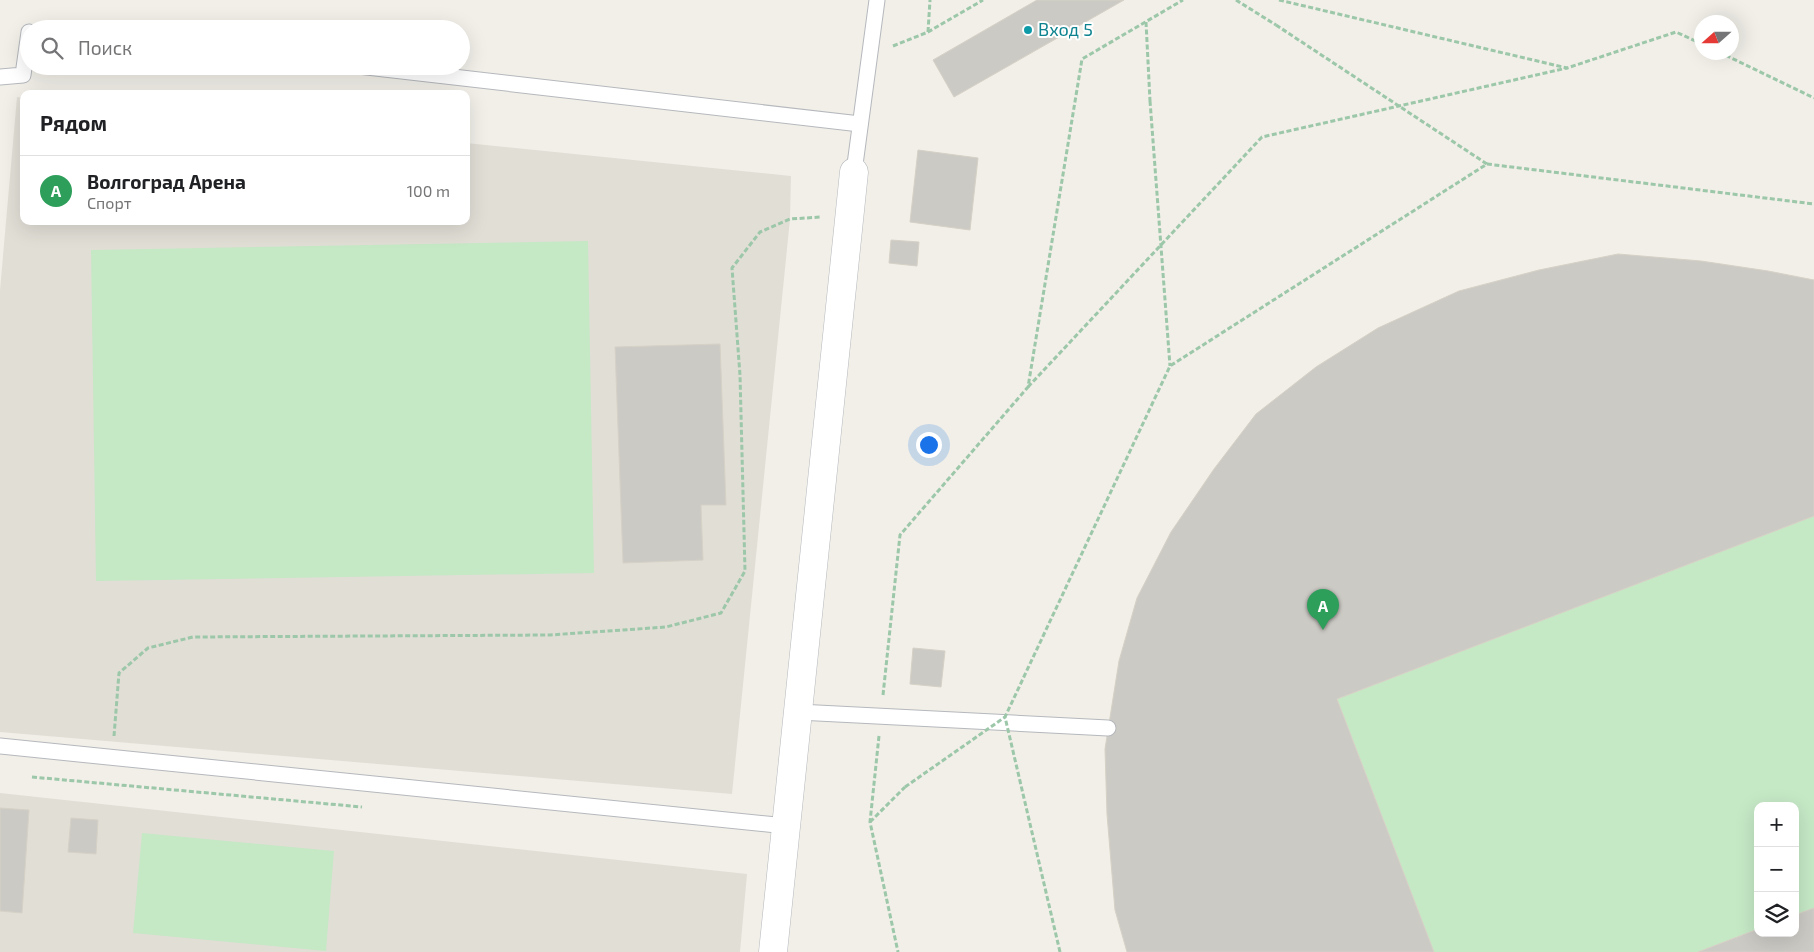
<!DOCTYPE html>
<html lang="ru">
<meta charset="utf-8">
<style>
body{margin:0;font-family:"Exo 2",sans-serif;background:#f2f2f2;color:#202124}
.controls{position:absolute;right:15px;bottom:15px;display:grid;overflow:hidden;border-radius:10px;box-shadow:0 5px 20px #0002}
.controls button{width:45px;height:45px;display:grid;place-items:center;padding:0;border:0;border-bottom:1px solid #e0e0e0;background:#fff;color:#202124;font:25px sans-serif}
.compass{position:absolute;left:1694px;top:15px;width:45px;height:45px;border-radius:50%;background:#fff;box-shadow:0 5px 20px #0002;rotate:249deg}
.you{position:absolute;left:928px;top:444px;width:18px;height:18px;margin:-12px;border:4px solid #fff;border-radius:50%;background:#1a73e8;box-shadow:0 0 0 8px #1a73e833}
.badge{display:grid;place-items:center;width:32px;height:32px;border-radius:50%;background:#0b8043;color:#fff;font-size:16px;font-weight:700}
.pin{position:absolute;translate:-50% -41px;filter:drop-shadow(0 1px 2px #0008)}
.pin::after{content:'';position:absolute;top:26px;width:18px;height:15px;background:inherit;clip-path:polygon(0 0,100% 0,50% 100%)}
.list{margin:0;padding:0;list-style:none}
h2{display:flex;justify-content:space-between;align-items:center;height:65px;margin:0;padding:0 20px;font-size:21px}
h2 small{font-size:16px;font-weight:400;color:#757577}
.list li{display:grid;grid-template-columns:32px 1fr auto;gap:15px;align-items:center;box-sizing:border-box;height:70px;padding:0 20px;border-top:1px solid #e0e0e0}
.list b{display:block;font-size:19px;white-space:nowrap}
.list p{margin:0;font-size:16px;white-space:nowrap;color:#757577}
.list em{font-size:16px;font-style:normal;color:#757577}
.icon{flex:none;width:28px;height:28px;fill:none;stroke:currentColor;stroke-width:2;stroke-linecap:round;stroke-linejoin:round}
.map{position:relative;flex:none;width:1814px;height:952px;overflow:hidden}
.search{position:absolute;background:#fff;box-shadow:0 5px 20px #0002;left:20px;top:20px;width:450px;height:55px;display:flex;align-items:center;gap:12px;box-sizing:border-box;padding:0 18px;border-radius:28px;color:#757577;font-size:19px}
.panel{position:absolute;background:#fff;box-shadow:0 5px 20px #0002;left:20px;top:90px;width:450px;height:135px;border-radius:10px}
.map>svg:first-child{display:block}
.education{fill:#e1ded6}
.pitch{fill:#c5e8c5}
.building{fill:#cccac5;stroke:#d6d1c6}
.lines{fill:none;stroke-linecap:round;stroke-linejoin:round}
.service-casing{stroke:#b5b8bc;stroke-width:17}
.minor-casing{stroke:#b5b8bc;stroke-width:29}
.path{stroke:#9cc7a9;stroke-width:3;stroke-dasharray:5 2.5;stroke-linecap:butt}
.service{stroke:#fff;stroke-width:15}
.minor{stroke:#fff;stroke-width:28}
.path-bridge{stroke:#9cc7a9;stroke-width:3;stroke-dasharray:5 2.5;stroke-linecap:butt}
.culture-dot{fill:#0f9aa8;stroke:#fff;stroke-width:2}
.labels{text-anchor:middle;stroke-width:4;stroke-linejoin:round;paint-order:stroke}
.culture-label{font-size:18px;fill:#0d838f;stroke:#fff;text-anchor:start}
</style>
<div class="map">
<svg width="1814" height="952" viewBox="0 0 1814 952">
<rect width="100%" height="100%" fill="#f1efe8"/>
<g class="education">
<polygon points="17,97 24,98 24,221 466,221 466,143 791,176 790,219 732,794 0,732 0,290"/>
<polygon points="0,793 747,874 740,952 0,952"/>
</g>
<g class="pitch">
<polygon points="588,241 594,573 96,581 91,250"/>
<polygon points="1814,516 1814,908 1795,915 1795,806 1758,806 1758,929 1698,952 1434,952 1337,699"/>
<polygon points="142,833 334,851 326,951 133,933"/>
</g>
<g class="building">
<polygon points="1037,0 1124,0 954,97 933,60"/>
<polygon points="918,150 978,158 970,230 910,222"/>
<polygon points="891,240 919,242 917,266 889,263"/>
<polygon points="1618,254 1701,261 1768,271 1814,280 1814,516 1337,699 1434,952 1127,952 1115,910 1107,814 1105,749 1119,661 1137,598 1171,532 1214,469 1256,414 1316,367 1378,328 1459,291 1539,270"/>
<polygon points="720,344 726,505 701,505 703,560 623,563 615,347"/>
<polygon points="913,648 945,651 941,687 910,684"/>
<polygon points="0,808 29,810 22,913 0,911"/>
<polygon points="71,818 98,820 96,854 68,852"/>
<polygon points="1814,908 1814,952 1698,952 1758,929 1758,933 1795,933 1795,915"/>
</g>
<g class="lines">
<defs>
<g id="service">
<polyline points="358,66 860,124"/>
<polyline points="0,77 23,75 29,32"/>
<polyline points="854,172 877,0"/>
<polyline points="798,712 1108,728"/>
<polyline points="0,746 786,826"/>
</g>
<polyline id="minor" points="773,952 854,172"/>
</defs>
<use href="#service" class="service-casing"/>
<use href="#minor" class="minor-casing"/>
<g class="path">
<polyline points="1236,0 1276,25"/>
<polyline points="1279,0 1567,68 1676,32 1702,44"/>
<polyline points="1146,22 1150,101"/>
<polyline points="928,32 930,0"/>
<polyline points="893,46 928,32 983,0"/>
<polyline points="1719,52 1814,98"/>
<polyline points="1028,387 1262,137 1567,68"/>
<polyline points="883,695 900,535 1028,387 1082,59 1183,0"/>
<polyline points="114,736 119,673 148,648 193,637 550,635 666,627 721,613 745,571 740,375 732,268 760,232 790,219 821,217"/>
<polyline points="879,736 870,822 898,952"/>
<polyline points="32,777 362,807"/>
<polyline points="870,822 905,787"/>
</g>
<use href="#service" class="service"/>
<use href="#minor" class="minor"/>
<g class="path-bridge">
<polyline points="1276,25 1487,164"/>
<polyline points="1150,101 1170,366"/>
<polyline points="905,787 1005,717"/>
<polyline points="1060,952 1005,717 1170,366 1487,164 1814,204"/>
</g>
</g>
<circle class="culture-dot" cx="1028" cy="30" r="5"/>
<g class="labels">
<g class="culture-label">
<text x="1038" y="36">Вход 5</text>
</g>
</g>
</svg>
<div class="controls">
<button>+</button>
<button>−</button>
<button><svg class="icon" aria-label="layers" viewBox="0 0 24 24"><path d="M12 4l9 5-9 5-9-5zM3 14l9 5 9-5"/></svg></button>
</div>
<svg class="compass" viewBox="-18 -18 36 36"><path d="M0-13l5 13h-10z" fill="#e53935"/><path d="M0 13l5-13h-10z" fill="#757577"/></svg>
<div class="you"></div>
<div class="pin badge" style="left:1323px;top:630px;background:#2e9e5b">A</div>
<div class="search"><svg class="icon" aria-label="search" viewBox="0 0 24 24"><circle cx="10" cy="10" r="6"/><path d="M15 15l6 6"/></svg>Поиск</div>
<section class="panel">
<h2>Рядом<small></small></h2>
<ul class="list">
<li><span class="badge" style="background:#2e9e5b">A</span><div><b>Волгоград Арена</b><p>Спорт</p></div><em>100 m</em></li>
</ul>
</section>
</div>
